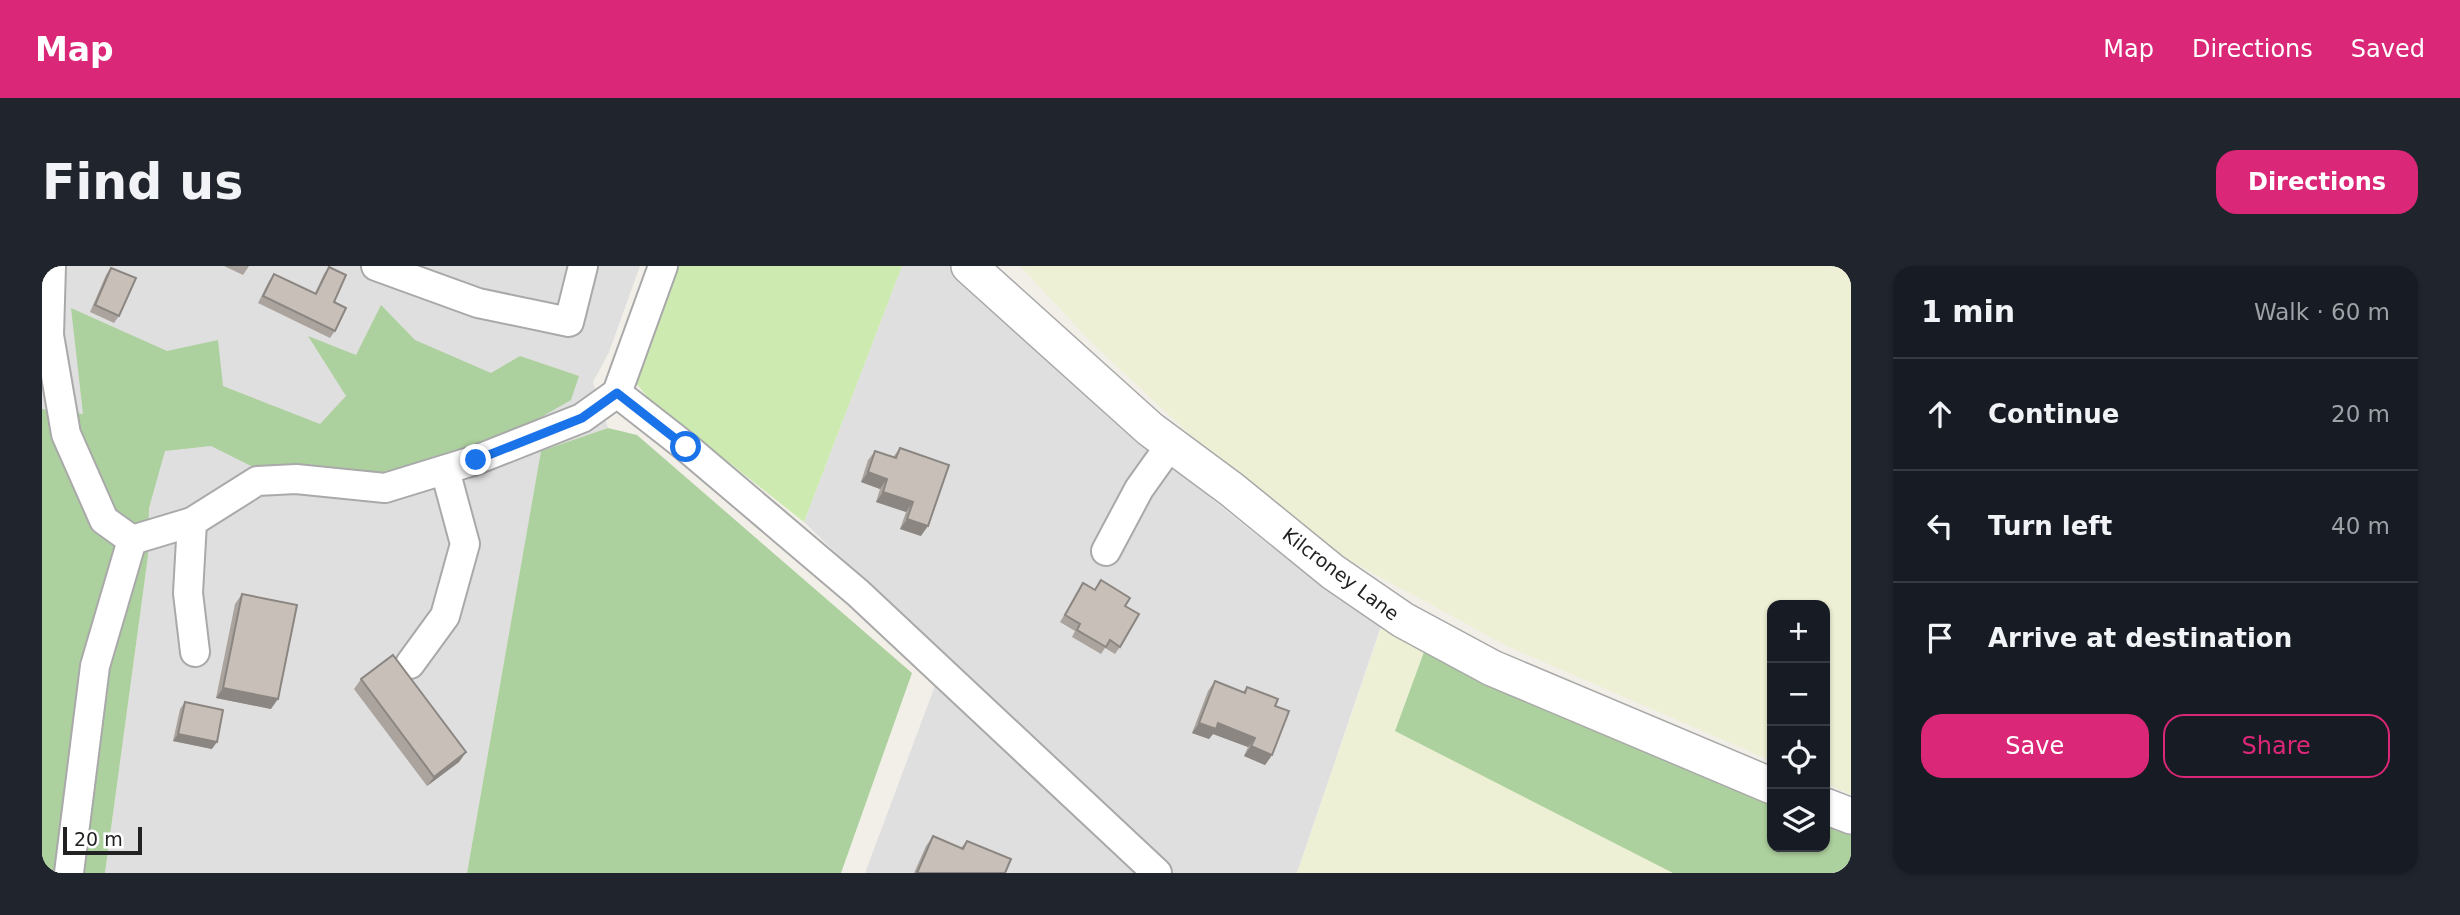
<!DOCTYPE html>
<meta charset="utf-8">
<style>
body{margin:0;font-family:"DejaVu Sans",sans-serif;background:#20242c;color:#f1f3f6}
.controls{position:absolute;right:21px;bottom:21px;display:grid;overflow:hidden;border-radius:14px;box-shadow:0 2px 5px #0004}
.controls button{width:63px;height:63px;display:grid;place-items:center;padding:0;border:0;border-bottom:2px solid #363941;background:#171b24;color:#f1f3f6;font:35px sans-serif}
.scale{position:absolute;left:21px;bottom:18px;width:79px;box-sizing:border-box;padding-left:7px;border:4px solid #222;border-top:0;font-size:19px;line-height:24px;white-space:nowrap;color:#222;-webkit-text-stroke:5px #fff;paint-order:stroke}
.stop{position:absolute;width:21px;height:21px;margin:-16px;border:5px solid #1a73e8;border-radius:50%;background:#fff}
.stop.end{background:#1a73e8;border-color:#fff;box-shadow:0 2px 7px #0008}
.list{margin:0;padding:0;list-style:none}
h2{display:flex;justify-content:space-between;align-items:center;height:91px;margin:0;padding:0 28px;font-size:30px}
h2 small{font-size:23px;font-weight:400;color:#9ea1a6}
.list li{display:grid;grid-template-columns:46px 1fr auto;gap:21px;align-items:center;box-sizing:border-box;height:112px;padding:0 28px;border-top:2px solid #363941}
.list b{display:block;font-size:26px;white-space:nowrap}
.list em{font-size:23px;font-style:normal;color:#9ea1a6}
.actions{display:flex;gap:14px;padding:21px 28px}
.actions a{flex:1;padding:16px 0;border:2px solid #db2777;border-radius:21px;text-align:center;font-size:24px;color:#db2777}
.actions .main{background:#db2777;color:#fff}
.icon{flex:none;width:38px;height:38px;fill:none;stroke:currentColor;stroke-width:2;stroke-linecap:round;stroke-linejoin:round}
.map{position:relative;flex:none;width:1809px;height:607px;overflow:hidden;border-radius:21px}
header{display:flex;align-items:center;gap:42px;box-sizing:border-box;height:98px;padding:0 35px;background:#db2777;color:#fff}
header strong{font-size:33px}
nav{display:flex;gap:38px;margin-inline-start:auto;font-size:24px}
.intro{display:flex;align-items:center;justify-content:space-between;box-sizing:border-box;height:168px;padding:0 42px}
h1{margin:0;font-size:49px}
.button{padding:18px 32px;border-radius:21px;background:#db2777;color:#fff;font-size:24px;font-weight:700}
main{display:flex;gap:42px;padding:0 42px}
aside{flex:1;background:#171b24;border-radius:21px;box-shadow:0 2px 5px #0004}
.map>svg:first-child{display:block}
.residential{fill:#e0dfdf}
.farmland{fill:#eef0d5}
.grass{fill:#cdebb0}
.forest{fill:#add19e}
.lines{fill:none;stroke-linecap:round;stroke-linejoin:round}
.minor-casing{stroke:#a9a9a9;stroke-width:32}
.tertiary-casing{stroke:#a9a9a9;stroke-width:38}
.minor{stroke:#fff;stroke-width:28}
.tertiary{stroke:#fff;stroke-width:35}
.wall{fill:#aba49e}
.shaded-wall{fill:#8b8681}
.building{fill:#c7bfb8;stroke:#8b8681;stroke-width:2}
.route{stroke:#1a73e8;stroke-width:9}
.labels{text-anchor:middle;stroke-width:6;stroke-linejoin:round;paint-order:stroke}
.street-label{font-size:19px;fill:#222;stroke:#fff}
</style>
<header>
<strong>Map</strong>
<nav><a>Map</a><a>Directions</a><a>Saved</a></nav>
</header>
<div class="intro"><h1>Find us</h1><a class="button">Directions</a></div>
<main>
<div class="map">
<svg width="1809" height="607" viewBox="0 0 1809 607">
<rect width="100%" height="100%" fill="#f2efe9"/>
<g class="residential">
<polygon points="0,0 598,0 567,86 551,116 566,162 499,186 425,607 63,607 106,290 0,244"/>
<polygon points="860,0 929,0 1107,181 1187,247 1262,306 1339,360 1255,607 823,607 903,393 762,256"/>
</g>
<g class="farmland">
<polygon points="978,0 1809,0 1809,529 1783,517 1783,339 1730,339 1730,495 1465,380 1303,292 1147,168 1048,75"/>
<polygon points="1340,360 1382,386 1354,464 1632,607 1255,607"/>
</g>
<polygon class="grass" points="635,0 860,0 762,256 608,134 593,116"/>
<g class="forest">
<polygon points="339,39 373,74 449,107 478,90 537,110 529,134 475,165 398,191 329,210 223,207 169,180 123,185 107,242 106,290 63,607 0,607 0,143 41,148 29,42 125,85 176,74 181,120 278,158 304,130 266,70 314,89"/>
<polygon points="566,162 595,169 870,407 799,607 425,607 499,185"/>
<polygon points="1382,386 1730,531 1730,581 1783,581 1783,553 1809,564 1809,607 1631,607 1353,465"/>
</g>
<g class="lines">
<defs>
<g id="minor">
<polyline points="9,0 7,69 24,168 62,254 90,274 150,256 215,215 254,213 343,222 434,194 540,152 575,127 621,0"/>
<polyline points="334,0 436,37 527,56 541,0"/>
<polyline points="575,127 644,181 816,327 1115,607"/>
<polyline points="150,256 146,327 153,386"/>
<polyline points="1064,285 1097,223 1129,178"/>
<polyline points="368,398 403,350 423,278 403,204"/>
<polyline points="27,607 53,400 90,274"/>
</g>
<g id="tertiary">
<polyline points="927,0 1108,163 1189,223 1291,306 1361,354 1450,402 1730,520"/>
<polyline points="1783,540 1809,550"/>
</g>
</defs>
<use href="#minor" class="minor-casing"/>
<use href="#tertiary" class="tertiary-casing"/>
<use href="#minor" class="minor"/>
<use href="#tertiary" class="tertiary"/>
</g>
<g class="wall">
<polygon points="182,0 207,0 201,9"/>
<polygon points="287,1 292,36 293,65 288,72 216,37 227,15 232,8 273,27 282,8"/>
<polygon points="69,2 77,50 72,57 48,46 64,9"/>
<polygon points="858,182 879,270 858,263 864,246 834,236 838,223 819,216 826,194 833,185 851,191"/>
<polygon points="1059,314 1083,340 1078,381 1073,388 1063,382 1059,388 1030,371 1033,365 1018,356 1041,317 1052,324"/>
<polygon points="200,328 229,443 174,432 193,338"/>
<polygon points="319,413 424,486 417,496 385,520 312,423"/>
<polygon points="1173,415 1201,426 1205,421 1233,440 1230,489 1223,499 1202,490 1206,481 1171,468 1167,473 1150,467 1166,425"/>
<polygon points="143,436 170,483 131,475 138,443"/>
<polygon points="891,570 919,582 925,575 963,607 872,607 884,580"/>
</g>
<g class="shaded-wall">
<polygon points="826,206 845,213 838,223 819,216"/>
<polygon points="841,226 871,236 864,246 834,236"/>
<polygon points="865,253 886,260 879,270 858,263"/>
<polygon points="181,422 236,433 229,443 174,432"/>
<polygon points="1157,457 1176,457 1213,472 1206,481 1171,468 1167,473 1150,467"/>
<polygon points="136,468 175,476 170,483 131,475"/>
<polygon points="1209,480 1230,489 1223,499 1202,490"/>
<polygon points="424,486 417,496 385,520 392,511"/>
</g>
<g class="building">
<polygon points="287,1 304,9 292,36 304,42 293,65 221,30 232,8 274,28"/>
<polygon points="69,2 94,12 77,50 53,39"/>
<polygon points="858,182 907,199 886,260 865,253 871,236 841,226 845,213 826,206 833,185 854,192"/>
<polygon points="1059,314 1088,332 1083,340 1097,348 1078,381 1068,374 1064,381 1035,364 1038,358 1023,349 1041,317 1053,324"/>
<polygon points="200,328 255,339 236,433 181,422"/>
<polygon points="351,389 424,486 392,511 319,413"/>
<polygon points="1173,415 1203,427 1205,421 1236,433 1233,440 1247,445 1230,489 1209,480 1213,472 1176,457 1174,463 1157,457"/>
<polygon points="143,436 181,444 175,476 136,468"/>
<polygon points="891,570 921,583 925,575 969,593 963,607 875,607"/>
</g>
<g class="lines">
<polyline class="route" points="434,194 540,152 575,127 644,181"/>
</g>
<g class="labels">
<g class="street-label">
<text transform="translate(1299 308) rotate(37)" y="7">Kilcroney Lane</text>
</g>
</g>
</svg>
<div class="controls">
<button>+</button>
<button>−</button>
<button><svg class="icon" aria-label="locate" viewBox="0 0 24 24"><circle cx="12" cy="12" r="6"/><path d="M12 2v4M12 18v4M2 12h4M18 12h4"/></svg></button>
<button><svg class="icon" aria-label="layers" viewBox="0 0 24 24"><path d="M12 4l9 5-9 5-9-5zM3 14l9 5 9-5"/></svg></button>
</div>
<div class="scale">20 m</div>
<div class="stop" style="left:644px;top:181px"></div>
<div class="stop end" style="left:434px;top:194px"></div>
</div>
<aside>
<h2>1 min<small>Walk · 60 m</small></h2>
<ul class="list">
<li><svg class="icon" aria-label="ahead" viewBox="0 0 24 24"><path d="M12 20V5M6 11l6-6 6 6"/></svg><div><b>Continue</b></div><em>20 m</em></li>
<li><svg class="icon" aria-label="left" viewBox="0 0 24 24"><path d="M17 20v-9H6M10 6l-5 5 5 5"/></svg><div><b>Turn left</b></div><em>40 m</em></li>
<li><svg class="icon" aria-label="arrive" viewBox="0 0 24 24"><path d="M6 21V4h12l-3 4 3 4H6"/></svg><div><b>Arrive at destination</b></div></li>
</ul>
<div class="actions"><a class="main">Save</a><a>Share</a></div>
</aside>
</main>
